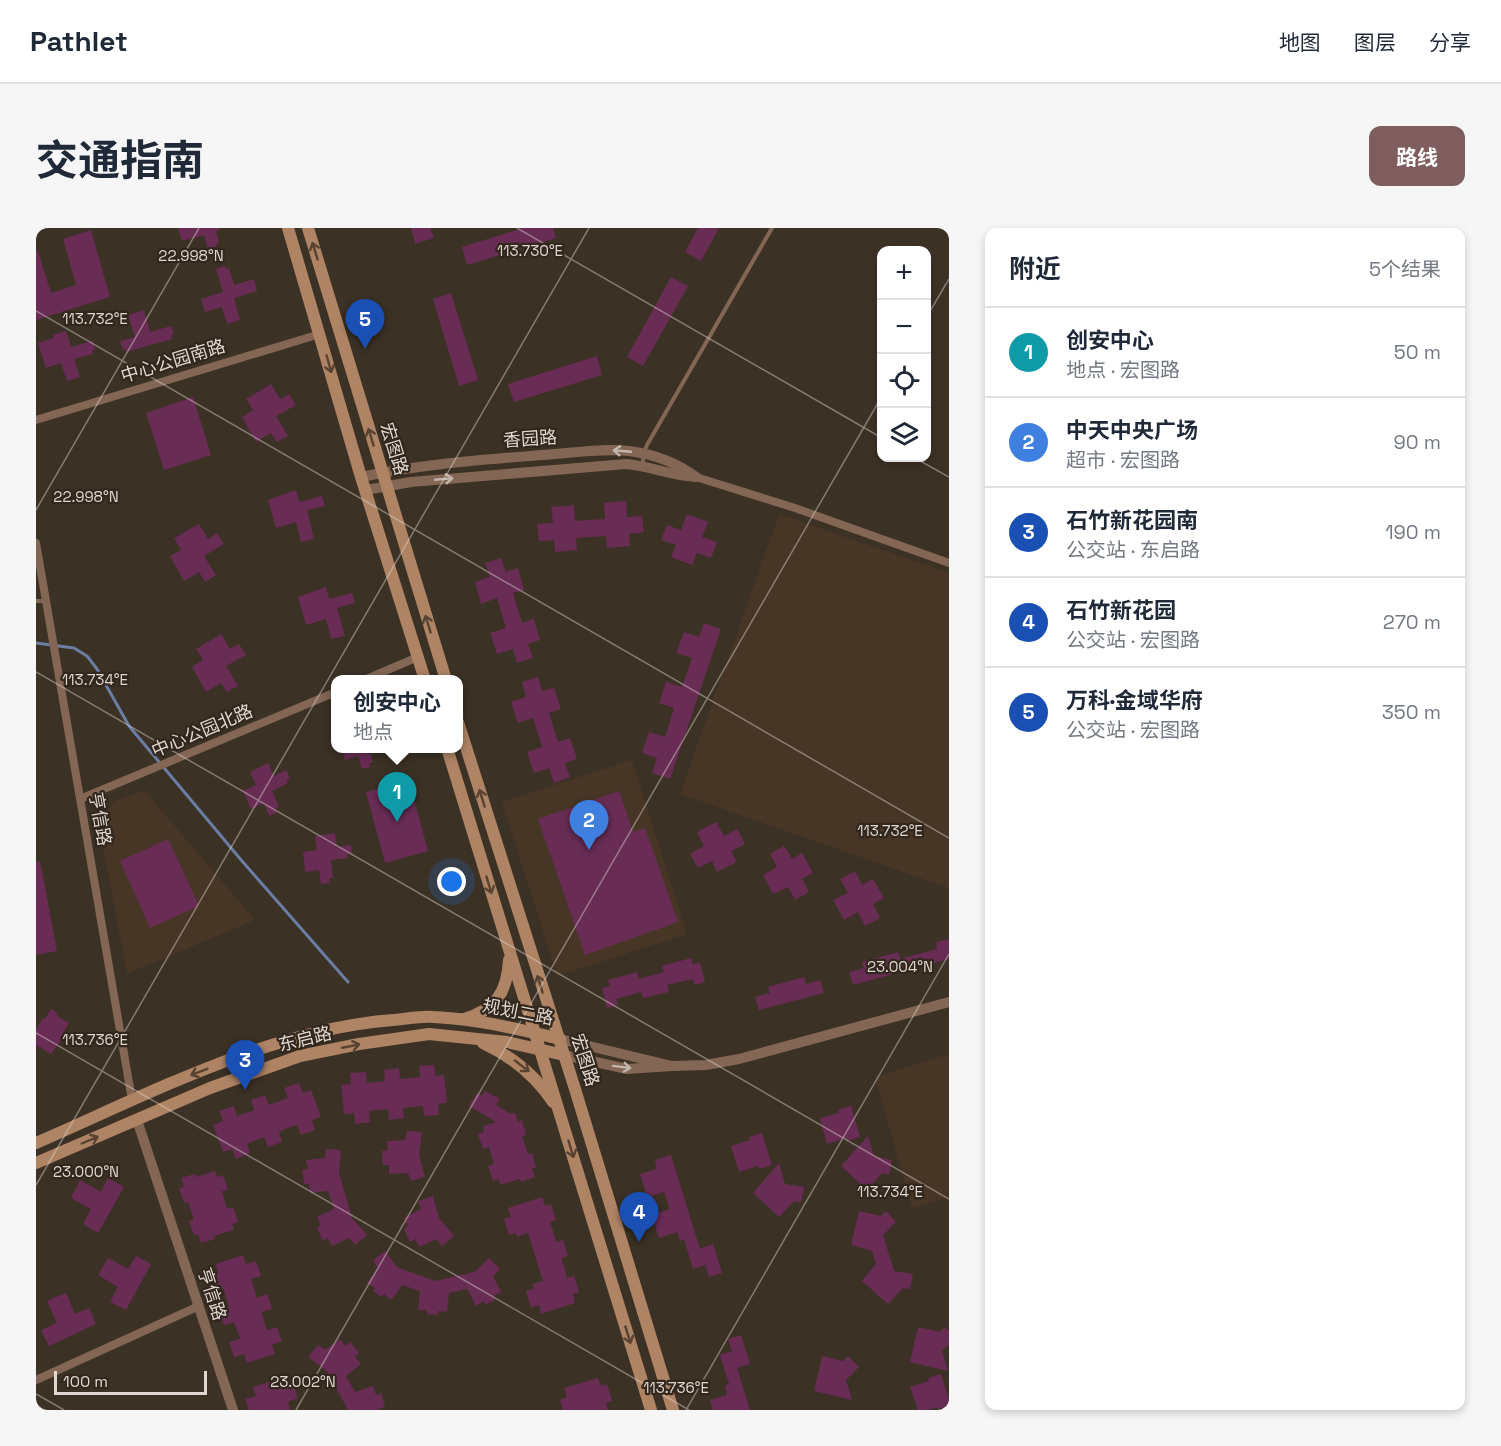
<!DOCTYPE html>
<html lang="zh">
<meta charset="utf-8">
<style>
body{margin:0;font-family:"Space Grotesk","Noto Sans SC",sans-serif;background:#f6f6f7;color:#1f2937}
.controls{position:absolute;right:18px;top:18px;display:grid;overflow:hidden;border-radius:12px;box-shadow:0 3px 9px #0003}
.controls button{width:54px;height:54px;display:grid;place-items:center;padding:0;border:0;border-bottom:2px solid #e0e1e3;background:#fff;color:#1f2937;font:30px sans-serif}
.scale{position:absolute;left:18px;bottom:15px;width:153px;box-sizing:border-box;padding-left:6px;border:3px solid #dfd8d1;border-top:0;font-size:16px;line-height:21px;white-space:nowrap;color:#dfd8d1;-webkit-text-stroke:4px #32271c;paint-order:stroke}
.you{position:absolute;left:416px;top:654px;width:21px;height:21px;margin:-15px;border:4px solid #fff;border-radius:50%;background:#1a73e8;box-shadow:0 0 0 9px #1a73e833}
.badge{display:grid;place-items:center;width:39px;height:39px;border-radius:50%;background:#7f5d5f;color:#fff;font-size:20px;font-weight:700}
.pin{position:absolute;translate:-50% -50px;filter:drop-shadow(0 2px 3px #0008)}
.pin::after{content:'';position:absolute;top:32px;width:21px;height:18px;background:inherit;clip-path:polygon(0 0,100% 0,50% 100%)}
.popup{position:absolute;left:295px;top:447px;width:132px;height:78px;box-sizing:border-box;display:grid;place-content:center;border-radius:12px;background:#fff;filter:drop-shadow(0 2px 4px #0005);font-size:20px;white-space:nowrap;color:#747a83}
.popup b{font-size:22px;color:#1f2937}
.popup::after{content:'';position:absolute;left:50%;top:100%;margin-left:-12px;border:12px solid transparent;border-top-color:#fff}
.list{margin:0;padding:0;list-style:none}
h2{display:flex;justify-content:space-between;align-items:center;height:78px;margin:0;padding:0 24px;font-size:26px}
h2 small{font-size:20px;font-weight:400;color:#747a83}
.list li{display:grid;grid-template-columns:39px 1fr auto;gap:18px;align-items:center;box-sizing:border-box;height:90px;padding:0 24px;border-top:2px solid #e0e1e3}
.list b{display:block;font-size:22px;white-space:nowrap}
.list p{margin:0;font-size:20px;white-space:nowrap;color:#747a83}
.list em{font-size:20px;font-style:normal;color:#747a83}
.icon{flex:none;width:33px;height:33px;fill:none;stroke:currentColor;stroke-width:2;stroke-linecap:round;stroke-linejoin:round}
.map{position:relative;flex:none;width:913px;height:1182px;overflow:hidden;border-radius:12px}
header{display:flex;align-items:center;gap:36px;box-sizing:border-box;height:84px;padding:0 30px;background:#fff;border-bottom:2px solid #e0e1e3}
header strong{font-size:28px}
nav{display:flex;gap:33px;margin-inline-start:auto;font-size:21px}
.intro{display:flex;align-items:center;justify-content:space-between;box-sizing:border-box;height:144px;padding:0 36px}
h1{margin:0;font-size:42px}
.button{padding:15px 27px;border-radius:12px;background:#7f5d5f;color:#fff;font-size:21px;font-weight:700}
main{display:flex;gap:36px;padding:0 36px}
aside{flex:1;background:#fff;border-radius:12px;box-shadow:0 3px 9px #0003}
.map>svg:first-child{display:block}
.built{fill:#473626}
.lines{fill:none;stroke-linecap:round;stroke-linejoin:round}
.stream{stroke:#6a7ea4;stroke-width:3}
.building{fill:#692c55}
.service{stroke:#836754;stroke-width:4}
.minor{stroke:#836754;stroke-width:8}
.tertiary{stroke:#836754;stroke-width:10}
.secondary{stroke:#af8465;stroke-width:12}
.oneway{stroke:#584332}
.oneway2{stroke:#c3b6ac}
.ticks{fill:none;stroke:#dfd8d1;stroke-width:1.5;stroke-opacity:0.45}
.labels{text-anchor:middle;stroke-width:4.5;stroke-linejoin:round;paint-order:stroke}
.street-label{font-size:18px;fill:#dfd8d1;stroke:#32271c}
.ticks-label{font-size:15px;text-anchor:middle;fill:#dfd8d1;stroke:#32271c;stroke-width:4.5;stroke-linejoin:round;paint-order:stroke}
</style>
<header>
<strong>Pathlet</strong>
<nav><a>地图</a><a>图层</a><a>分享</a></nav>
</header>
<div class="intro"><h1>交通指南</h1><a class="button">路线</a></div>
<main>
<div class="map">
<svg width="913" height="1182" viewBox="0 0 913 1182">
<rect width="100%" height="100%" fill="#3c3125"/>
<g class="built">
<polygon points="743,286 913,345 913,660 644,566"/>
<polygon points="596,532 651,706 521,748 466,574"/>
<polygon points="108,562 219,692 91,746 63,597 77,574"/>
<polygon points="913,826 913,969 876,980 839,849"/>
</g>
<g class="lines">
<polyline class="stream" points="0,415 38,420 51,428 61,441 93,498 206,633 312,754"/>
</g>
<g class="building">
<polygon points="142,0 182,0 183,2 180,3 183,15 180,16 181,18 172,21 168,7 146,13"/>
<polygon points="375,0 394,0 398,10 379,16"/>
<polygon points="487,0 517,0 520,10 431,37 426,19"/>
<polygon points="662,0 683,0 665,33 649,24"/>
<polygon points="55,2 74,69 0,92 0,23 2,23 15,65 40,57 27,11"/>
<polygon points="189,38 190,41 193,40 198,57 218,51 221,63 198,70 204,92 191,96 186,79 169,84 165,71 187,64 180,41"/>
<polygon points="635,49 652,58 607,138 591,129"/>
<polygon points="415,65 442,152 423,158 397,71"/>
<polygon points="108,82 114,104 135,98 138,107 135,107 136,111 90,124 89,121 87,122 84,113 99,109 92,87"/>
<polygon points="30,103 35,119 57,113 59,122 56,122 57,126 38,131 44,149 31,153 25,135 10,140 2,115 18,110 17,107"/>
<polygon points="561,128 566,147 478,174 472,156"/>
<polygon points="235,156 244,171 253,166 260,177 240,188 252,208 241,214 235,205 220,214 206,189 217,182 210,171"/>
<polygon points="157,169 175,227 128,242 110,185"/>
<polygon points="260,262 263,274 286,268 289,278 271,282 278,311 265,314 260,294 240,300 232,272"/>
<polygon points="590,273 591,289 606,288 608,304 593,306 594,318 571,320 570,308 540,310 541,322 519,324 518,312 503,313 501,296 517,295 515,279 538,277 539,293 569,291 568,275"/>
<polygon points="651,286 672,294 666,309 681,314 675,330 661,325 656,337 635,329 640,317 625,312 631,297 645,302"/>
<polygon points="163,296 172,311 181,305 188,316 168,328 180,347 169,354 163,344 148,353 134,328 145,322 138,310"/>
<polygon points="465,330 470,344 482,340 488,362 477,365 486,395 498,391 504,412 492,416 497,430 481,435 477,421 461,426 454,405 470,400 461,370 445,376 439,354 454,349 449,335"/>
<polygon points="290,359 293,371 316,365 319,375 301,380 309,408 295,411 290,391 270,397 262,369"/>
<polygon points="668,395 685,401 634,551 616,545 621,530 606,525 613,504 629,509 638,480 623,475 630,454 646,459 656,430 640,425 648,404 663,409"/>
<polygon points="185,406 194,421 203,416 210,427 190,438 202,458 191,464 185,455 170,464 156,439 167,432 160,421"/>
<polygon points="502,449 506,463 518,460 525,481 513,485 522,514 534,510 541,531 529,535 534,549 518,555 513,540 498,545 491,524 506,519 497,490 482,495 475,474 490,469 486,454"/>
<polygon points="306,520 340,520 341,523 334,525 337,534 333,535 334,539 326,541 322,528 309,532"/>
<polygon points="232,535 238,548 250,542 254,550 250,552 252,555 236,563 243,579 239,580 241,584 233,588 228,575 215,581 207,563 220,557 214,544"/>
<polygon points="373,552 392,623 349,635 330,564"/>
<polygon points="583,563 597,604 609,600 642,694 549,727 502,591"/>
<polygon points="680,594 688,608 701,601 709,616 695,623 701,634 681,644 676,633 662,640 654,626 668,618 661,604"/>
<polygon points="299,605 301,619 315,617 316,625 311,626 312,630 295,632 297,650 293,650 294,655 285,656 283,642 269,644 267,624 281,622 279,608"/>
<polygon points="132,611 163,678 114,700 84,633"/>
<polygon points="748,618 756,631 766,625 777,645 766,651 773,664 759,672 752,659 737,666 727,647 741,639 734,626"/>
<polygon points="4,633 21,723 0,727 0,634"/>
<polygon points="819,643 826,657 837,651 848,670 837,676 844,690 829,698 822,684 808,692 797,672 812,665 804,651"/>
<polygon points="913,711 913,731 817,757 813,744 828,740 826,734 862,724 864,731 901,721 900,714"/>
<polygon points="655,730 657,736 664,735 669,754 658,757 657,751 631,757 633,764 607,770 605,764 580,771 582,777 571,780 566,760 574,758 572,752 601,744 603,751 628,744 626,738"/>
<polygon points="768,749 770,756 784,752 788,765 723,782 719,769 734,765 732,759"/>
<polygon points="15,781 22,785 20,787 33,795 27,805 29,807 15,826 0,817 0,801 7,790 9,791"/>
<polygon points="398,837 399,848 408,847 410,866 411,875 402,876 403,887 388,888 387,878 367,880 368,890 353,892 352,881 333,883 334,894 319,896 318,885 308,886 305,857 315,856 314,845 330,844 331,855 349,853 348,842 363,840 364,851 384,849 383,838"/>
<polygon points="263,855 267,865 275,862 285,889 276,892 279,902 265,907 261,897 252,900 243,904 246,914 232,919 228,909 211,916 214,925 200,931 196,921 187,924 177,897 187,893 183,883 198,878 201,888 210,885 218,882 215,872 229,867 233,877 252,870 248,860"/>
<polygon points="449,863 464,871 460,877 475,886 479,885 482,894 486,892 490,907 486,908 492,926 496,925 500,939 496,941 499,949 485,954 484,951 464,957 463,951 457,953 452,938 458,936 453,919 447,921 442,906 448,904 447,898 460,894 433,878 441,865 446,868"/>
<polygon points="815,878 824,909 811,913 810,910 791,916 784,890 803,885 802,882"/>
<polygon points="371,903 386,904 383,927 389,949 375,953 372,945 353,946 353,937 347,937 346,923 352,922 351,913 369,912"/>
<polygon points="726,905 736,937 723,941 722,938 703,944 695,918 714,912 713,909"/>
<polygon points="832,908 838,928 856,932 853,947 846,945 831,962 805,938"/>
<polygon points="290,921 305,922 303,945 316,990 331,1007 319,1017 313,1010 296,1018 292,1010 287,1013 281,1000 285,997 281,989 298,981 292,963 274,965 273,956 268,956 266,942 272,941 270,932 289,930"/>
<polygon points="635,927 664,1021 677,1016 686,1045 673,1049 669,1037 657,1041 648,1011 644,1013 641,1004 623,1010 616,987 634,981 628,964 611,969 604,946 621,941 619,932"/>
<polygon points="743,935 749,956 768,959 765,974 758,973 743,989 717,965"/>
<polygon points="179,943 181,949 187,947 192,962 186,963 191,981 197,979 202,994 196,996 198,1002 178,1008 179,1011 165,1015 162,1006 158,1007 153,993 158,991 152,974 148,975 143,960 148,959 145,950 159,946 160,949"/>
<polygon points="72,950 88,959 62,1005 47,996 55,981 35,970 44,952 65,964"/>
<polygon points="397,968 403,990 418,1008 406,1018 400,1011 383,1019 379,1011 374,1014 368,1001 372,998 368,990 385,981 382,973"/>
<polygon points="506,969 509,978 515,976 520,992 514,994 517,1003 520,1014 527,1012 532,1028 525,1030 529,1041 531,1050 538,1048 543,1064 537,1066 539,1075 505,1086 503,1077 495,1080 490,1063 498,1061 496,1056 507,1053 492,1005 481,1009 480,1005 473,1007 468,991 475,989 472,980"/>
<polygon points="823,983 845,988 850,983 860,994 847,1007 858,1043 877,1046 874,1061 867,1060 852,1076 826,1053 840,1036 836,1023 815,1017"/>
<polygon points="349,1023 361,1039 399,1053 439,1044 453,1030 464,1041 457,1048 465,1064 457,1068 459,1072 449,1077 448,1073 440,1078 431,1061 413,1065 411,1084 402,1083 402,1087 391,1086 391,1082 382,1082 384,1063 366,1057 355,1072 348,1066 345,1069 337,1063 339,1060 331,1055 342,1040 337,1032"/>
<polygon points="207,1027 210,1036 220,1033 225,1048 215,1051 218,1060 221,1070 231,1066 236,1081 226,1084 228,1093 231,1102 241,1099 246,1113 236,1117 239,1126 211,1135 208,1126 198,1129 193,1114 204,1111 198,1094 188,1097 183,1082 193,1079 187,1060 177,1063 172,1048 182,1045 180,1036"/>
<polygon points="100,1028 115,1036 90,1082 74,1074 82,1059 62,1047 72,1030 92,1041"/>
<polygon points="30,1065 39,1086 53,1080 60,1096 13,1118 5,1102 21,1095 11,1073"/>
<polygon points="882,1099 904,1104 908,1099 913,1103 913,1116 906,1123 912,1143 874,1134"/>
<polygon points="705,1107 714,1136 701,1140 714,1182 677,1182 674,1172 691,1167 689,1158 693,1156 684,1127 696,1123 692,1111"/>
<polygon points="304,1111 310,1118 314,1114 323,1125 319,1129 325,1136 310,1148 319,1164 337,1158 340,1167 345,1165 349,1179 341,1182 312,1182 291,1143 272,1129 282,1117 289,1122"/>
<polygon points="786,1128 807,1133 812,1128 823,1139 810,1152 816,1172 778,1163"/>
<polygon points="905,1146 913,1171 913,1178 902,1181 901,1179 891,1182 882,1182 874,1159 893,1153 892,1150"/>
<polygon points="244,1150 247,1159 257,1156 262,1170 252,1174 254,1182 213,1182 209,1171 220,1168 217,1159"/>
<polygon points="562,1150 565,1158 571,1156 576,1173 570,1175 572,1182 527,1182 524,1172 531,1169 528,1160"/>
</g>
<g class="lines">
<g class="service">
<polyline points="607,238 607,226 611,217 736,0"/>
<polyline points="0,373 9,373"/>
</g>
<g class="minor">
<polyline points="0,192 284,106"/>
<polyline points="660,249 759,280 913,335"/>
<polyline points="0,315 96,872"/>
<polyline points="328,452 382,429"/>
<polyline points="44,571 300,464"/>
<polyline points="0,1152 163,1078"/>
</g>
<g class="tertiary">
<path d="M325,249C385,236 445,232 506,227C535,225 565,220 593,223C617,226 641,235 660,249"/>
<path d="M330,262L375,254L590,236C614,238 636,248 660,249"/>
<polyline points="524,811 636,838 591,841 528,827"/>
<polyline points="636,838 670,837 703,831 913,774"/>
<polyline points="101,892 197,1182"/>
</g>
<g class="secondary">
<polyline points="252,0 325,249 389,452"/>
<polyline points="272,0 410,452"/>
<polyline points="422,494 539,861 637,1182"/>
<polyline points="411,520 615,1182"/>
<path d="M428,791C460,782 471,764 473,732"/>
<path d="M447,815C477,829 499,847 517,874"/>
<path d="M0,915C111,867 235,801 357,792C370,791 384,788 398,789C441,791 482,801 524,811"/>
<polyline points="0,935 174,860 264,828 323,816 393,806 471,814 528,827"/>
</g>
</g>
<defs><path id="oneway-shaft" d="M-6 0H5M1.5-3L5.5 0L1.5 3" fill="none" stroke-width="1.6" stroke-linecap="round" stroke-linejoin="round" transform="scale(1.5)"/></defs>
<g class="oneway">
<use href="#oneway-shaft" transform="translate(279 23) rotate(-107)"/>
<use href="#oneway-shaft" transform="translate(293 136) rotate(74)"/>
<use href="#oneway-shaft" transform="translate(335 209) rotate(-107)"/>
<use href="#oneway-shaft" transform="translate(392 396) rotate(-107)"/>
<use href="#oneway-shaft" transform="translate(446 570) rotate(-107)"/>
<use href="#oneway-shaft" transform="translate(453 657) rotate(73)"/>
<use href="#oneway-shaft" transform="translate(504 756) rotate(-107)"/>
<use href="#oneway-shaft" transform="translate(315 818) rotate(-11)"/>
<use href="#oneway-shaft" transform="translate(486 838) rotate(38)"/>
<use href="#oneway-shaft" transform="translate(163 844) rotate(159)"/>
<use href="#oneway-shaft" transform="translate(54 912) rotate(-23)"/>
<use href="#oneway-shaft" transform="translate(535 921) rotate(73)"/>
<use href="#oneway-shaft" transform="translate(592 1107) rotate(73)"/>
</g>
<g class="oneway2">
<use href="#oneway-shaft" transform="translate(586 223) rotate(-175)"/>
<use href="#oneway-shaft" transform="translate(408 251) rotate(-5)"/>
<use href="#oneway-shaft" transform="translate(586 839) rotate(7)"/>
</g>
<path class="ticks" d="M481,0L846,210M0,83L913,610M890,90L913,51M879,230L913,249M0,282L163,0M0,444L913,971M0,805L653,1182M0,957L553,0M0,1166L28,1182M260,1182L846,168M650,1182L913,726"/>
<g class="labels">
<g class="street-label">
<text transform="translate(137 133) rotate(-17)" y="6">中心公园南路</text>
<text transform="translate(494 211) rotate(-4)" y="6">香园路</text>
<text transform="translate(358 221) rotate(73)" y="6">宏图路</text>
<text transform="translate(166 503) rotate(-23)" y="6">中心公园北路</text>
<text transform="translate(64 591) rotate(80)" y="6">亨信路</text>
<text transform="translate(482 784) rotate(11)" y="6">规划二路</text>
<text transform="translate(269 811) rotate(-14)" y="6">东启路</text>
<text transform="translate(549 832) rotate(72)" y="6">宏图路</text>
<text transform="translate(176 1066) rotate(72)" y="6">亨信路</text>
</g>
</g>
<g class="ticks-label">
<text x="494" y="28">113.730°E</text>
<text x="155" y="33">22.998°N</text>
<text x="59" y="96">113.732°E</text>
<text x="50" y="274">22.998°N</text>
<text x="59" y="457">113.734°E</text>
<text x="854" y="608">113.732°E</text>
<text x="864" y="744">23.004°N</text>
<text x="59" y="817">113.736°E</text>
<text x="50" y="949">23.000°N</text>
<text x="854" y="969">113.734°E</text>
<text x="267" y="1159">23.002°N</text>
<text x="640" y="1165">113.736°E</text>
</g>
</svg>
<div class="controls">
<button>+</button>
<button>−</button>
<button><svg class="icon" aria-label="locate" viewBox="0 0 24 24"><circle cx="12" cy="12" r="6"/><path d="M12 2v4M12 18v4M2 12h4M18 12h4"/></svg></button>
<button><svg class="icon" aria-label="layers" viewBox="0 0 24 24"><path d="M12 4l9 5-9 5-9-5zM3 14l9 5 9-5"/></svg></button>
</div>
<div class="scale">100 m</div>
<div class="you"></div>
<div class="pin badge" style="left:361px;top:594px;background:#0f9aa8">1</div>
<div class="popup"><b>创安中心</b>地点</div>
<div class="pin badge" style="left:553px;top:622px;background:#3f7fe0">2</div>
<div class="pin badge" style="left:209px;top:862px;background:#1a4fb4">3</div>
<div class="pin badge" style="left:603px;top:1014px;background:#1a4fb4">4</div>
<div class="pin badge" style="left:329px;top:121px;background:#1a4fb4">5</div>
</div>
<aside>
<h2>附近<small>5个结果</small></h2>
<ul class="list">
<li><span class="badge" style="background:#0f9aa8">1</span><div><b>创安中心</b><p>地点 · 宏图路</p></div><em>50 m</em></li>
<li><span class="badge" style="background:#3f7fe0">2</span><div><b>中天中央广场</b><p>超市 · 宏图路</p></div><em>90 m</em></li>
<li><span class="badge" style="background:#1a4fb4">3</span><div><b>石竹新花园南</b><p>公交站 · 东启路</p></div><em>190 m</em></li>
<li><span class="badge" style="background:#1a4fb4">4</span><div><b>石竹新花园</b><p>公交站 · 宏图路</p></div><em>270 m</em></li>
<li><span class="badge" style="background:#1a4fb4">5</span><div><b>万科·金域华府</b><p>公交站 · 宏图路</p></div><em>350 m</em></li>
</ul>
</aside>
</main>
